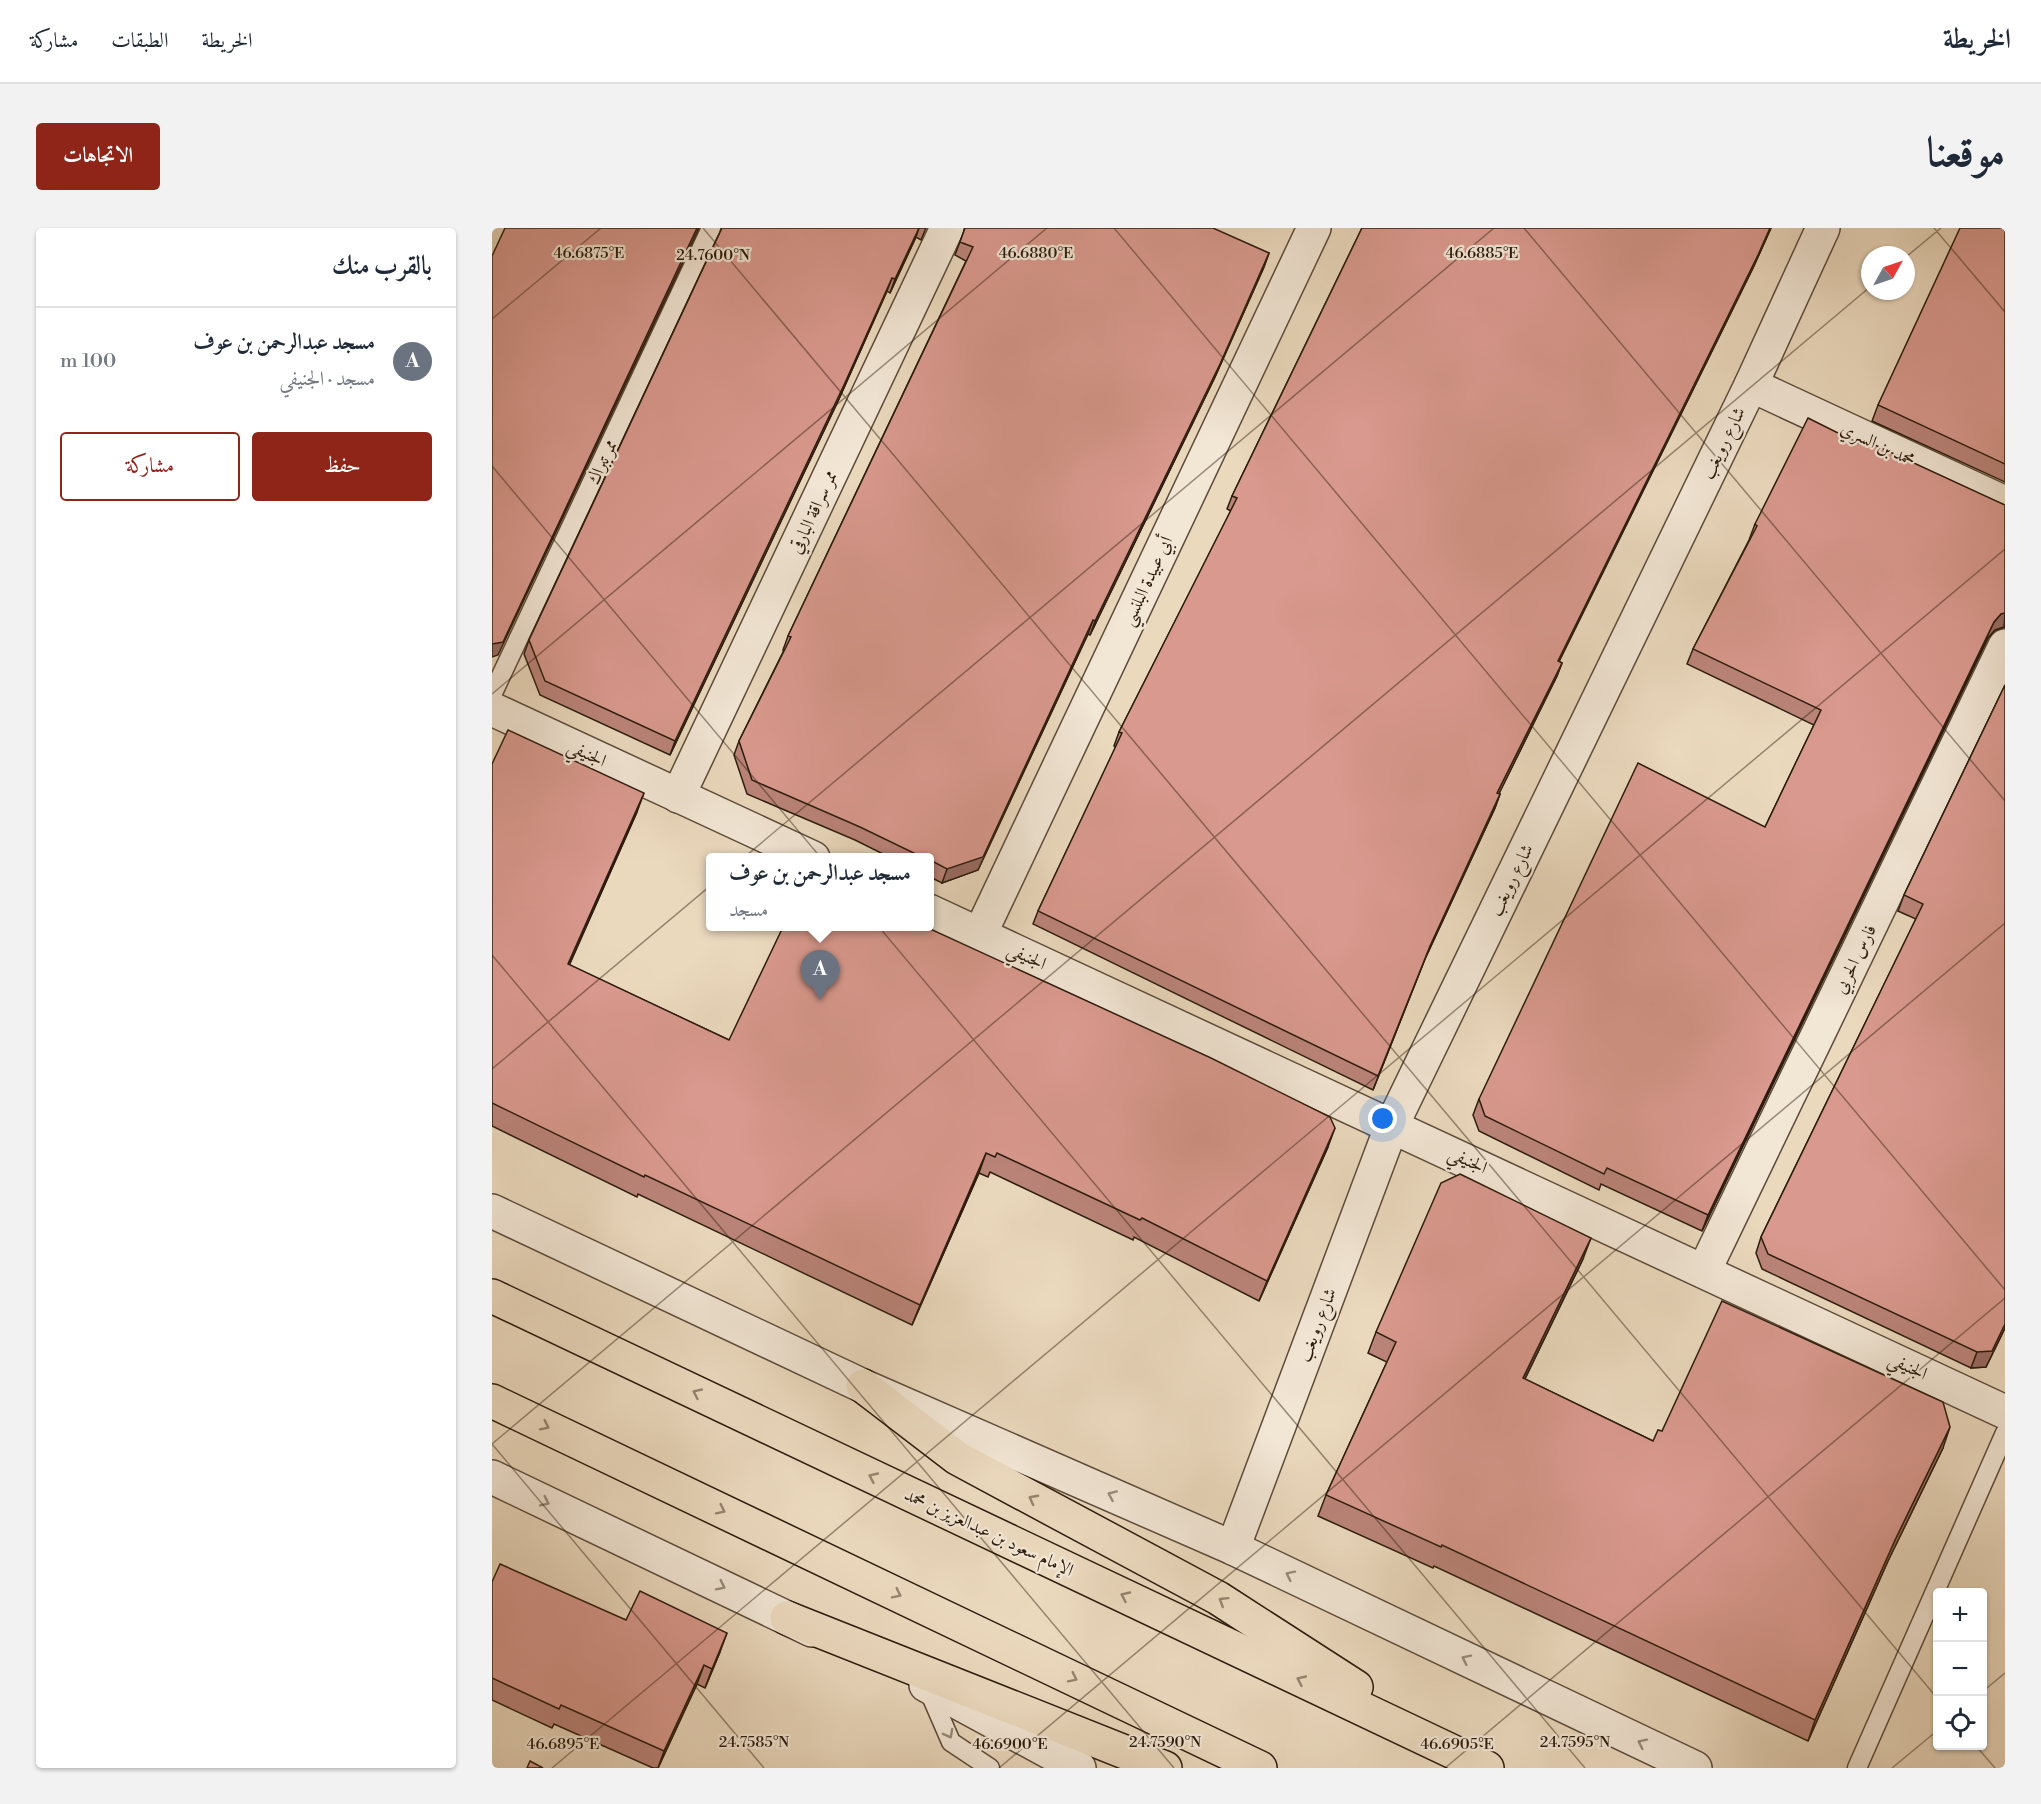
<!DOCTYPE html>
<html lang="ar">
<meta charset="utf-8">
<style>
body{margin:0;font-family:"Libre Bodoni",Amiri,serif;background:#f2f2f3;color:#1f2937;direction:rtl}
.controls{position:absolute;right:18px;bottom:18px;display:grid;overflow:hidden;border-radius:6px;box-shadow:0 2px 4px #0004}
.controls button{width:54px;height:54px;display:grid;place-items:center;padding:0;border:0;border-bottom:2px solid #e0e1e3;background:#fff;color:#1f2937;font:30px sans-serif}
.compass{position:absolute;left:1369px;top:18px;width:54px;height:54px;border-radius:50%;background:#fff;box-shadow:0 2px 4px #0004;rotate:50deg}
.you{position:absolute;left:891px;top:891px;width:21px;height:21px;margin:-15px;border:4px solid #fff;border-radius:50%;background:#1a73e8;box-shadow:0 0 0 9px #1a73e833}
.badge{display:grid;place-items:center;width:39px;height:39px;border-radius:50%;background:#8f2418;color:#fff;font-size:20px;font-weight:700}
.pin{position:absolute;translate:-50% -50px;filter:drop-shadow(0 2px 3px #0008)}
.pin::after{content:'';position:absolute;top:32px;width:21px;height:18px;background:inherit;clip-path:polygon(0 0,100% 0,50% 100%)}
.popup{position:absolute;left:214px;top:625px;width:228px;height:78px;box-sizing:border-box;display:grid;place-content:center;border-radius:6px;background:#fff;filter:drop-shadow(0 2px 4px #0005);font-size:20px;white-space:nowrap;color:#747a83}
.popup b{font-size:22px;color:#1f2937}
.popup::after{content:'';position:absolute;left:50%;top:100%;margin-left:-12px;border:12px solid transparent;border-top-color:#fff}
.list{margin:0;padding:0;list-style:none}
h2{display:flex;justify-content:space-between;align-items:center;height:78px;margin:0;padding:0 24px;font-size:26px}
h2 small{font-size:20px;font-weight:400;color:#747a83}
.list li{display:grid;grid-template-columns:39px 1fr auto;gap:18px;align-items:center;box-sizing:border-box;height:108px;padding:0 24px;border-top:2px solid #e0e1e3}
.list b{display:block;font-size:22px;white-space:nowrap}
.list p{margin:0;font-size:20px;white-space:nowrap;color:#747a83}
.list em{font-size:20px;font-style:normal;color:#747a83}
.actions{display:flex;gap:12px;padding:18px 24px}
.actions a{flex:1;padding:14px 0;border:2px solid #8f2418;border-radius:6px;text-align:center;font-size:21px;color:#8f2418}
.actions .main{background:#8f2418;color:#fff}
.icon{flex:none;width:33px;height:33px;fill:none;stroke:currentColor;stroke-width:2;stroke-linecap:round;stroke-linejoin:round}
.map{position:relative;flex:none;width:1513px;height:1540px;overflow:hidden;direction:ltr;border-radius:6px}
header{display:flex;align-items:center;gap:36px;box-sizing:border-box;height:84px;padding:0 30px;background:#fff;border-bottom:2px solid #e0e1e3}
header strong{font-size:28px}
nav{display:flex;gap:33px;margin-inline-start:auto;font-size:21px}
.intro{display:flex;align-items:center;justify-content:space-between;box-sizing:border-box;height:144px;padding:0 36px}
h1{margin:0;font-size:42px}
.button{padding:15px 27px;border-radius:6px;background:#8f2418;color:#fff;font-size:21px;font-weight:700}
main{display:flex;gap:36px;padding:0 36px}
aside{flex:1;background:#fff;border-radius:6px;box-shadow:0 2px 4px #0004}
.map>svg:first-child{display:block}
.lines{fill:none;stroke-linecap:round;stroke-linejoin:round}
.service-casing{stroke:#5c4b3a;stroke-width:21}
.minor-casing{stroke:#5c4b3a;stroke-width:36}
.tertiary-casing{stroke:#5c4b3a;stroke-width:36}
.primary-casing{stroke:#2c1c0e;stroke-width:36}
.service{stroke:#f2e6d5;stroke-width:18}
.minor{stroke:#f2e6d5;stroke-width:33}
.tertiary{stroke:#f2e6d5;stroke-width:33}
.primary{stroke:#ebd9be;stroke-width:33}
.wall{fill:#bb847a;stroke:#2c1c0e;stroke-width:1.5}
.shaded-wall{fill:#986b63;stroke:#2c1c0e;stroke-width:1.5}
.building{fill:#d9998e;stroke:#2c1c0e;stroke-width:1.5}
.oneway{stroke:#95846f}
.oneway2{stroke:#998b7b}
.ticks{fill:none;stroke:#2c1c0e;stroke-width:1.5;stroke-opacity:0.45}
.labels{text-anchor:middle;stroke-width:4.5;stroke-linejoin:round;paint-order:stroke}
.street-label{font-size:18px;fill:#2c1c0e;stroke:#f2e6d5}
.ticks-label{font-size:15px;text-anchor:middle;fill:#2c1c0e;stroke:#f2e6d5;stroke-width:4.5;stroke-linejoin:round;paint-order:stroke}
</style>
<header>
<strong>الخريطة</strong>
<nav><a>الخريطة</a><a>الطبقات</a><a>مشاركة</a></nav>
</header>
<div class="intro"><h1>موقعنا</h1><a class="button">الاتجاهات</a></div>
<main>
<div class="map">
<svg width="1513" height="1540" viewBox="0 0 1513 1540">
<rect width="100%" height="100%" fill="#ebd9be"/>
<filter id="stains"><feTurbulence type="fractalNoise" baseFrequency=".00333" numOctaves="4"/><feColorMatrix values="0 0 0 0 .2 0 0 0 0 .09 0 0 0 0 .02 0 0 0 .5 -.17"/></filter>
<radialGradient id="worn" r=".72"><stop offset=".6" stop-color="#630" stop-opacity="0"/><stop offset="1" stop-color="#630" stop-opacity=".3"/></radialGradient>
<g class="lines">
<defs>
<g id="service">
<polyline points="0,467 219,0"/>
<polyline points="436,1461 459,1514 498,1540"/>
<polyline points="1365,1540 1513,1205"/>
</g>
<g id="minor">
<polyline points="1259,157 1513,275"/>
<polyline points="0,481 321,630"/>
<polyline points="186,568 455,0"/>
<polyline points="437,683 1513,1184"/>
<polyline points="488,706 822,0"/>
<polyline points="1212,1043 1513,418"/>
<polyline points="741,1320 900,897 1259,157 1331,0"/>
</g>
<g id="tertiary">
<polyline points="0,983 371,1158 741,1320 1203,1540"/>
<polyline points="0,1249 320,1402"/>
<polyline points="434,1457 587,1540"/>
</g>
<g id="primary">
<polyline points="0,1068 995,1540"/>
<polyline points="371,1158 465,1230 726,1370 864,1459"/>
<polyline points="0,1173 768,1540"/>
<polyline points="295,1390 673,1540"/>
</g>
</defs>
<use href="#service" class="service-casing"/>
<use href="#minor" class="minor-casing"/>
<use href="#tertiary" class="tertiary-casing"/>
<use href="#primary" class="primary-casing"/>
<use href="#service" class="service"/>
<use href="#minor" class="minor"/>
<use href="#tertiary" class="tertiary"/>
<use href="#primary" class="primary"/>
</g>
<g class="wall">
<polygon points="230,0 434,0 429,12 424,9 398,65 395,63 347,171 178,527 48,467 32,426 37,412"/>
<polygon points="473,0 777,25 772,39 723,149 598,407 596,406 486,642 450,655 438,649 438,630 399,630 363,612 255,566 242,527 247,513 292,422 291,422 296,408 474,33 463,27"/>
<polygon points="870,0 1279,0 1261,40 1067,433 1070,435 1065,448 1007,565 1008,566 1003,580 933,731 881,862 541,696 546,683 624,519 622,518 627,504 739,283 735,281 740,268"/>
<polygon points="1513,0 1513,254 1380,193 1386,177"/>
<polygon points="1368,216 1513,277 1513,399 1503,402 1496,410 1210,1003 1109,956 1107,962 987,903 981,887 987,871 1273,599 1322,497 1195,436 1201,421 1257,312 1263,296"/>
<polygon points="1513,457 1513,1100 1494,1139 1479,1140 1270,1041 1264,1025 1269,1009 1424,691 1406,683 1412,667"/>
<polygon points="0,536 145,584 77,737 237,812 836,919 767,1073 642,1009 641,1012 498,944 496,949 487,945 420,1097 146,966 145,969 0,898"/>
<polygon points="1091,1031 1033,1151 1161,1213 1170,1203 1451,1220 1396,1333 1316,1513 942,1338 941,1340 826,1288 834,1267 895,1134 876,1125 884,1104"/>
<polygon points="0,1354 134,1392 228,1424 213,1460 205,1456 166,1540 161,1540 62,1496 60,1500 0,1472"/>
</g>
<g class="shaded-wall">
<polygon points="205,0 207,0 6,427 0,429 0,416"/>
<polygon points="427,0 424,9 398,65 403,51"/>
<polygon points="1278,0 1279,0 1261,40 1061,446 1066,433"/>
<polygon points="777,25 772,39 723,149 598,407 603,393"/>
<polygon points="400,50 395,63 347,171 178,527 183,513"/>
<polygon points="1513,385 1512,399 1503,402 1496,410 1210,1003 1216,987 1502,394 1509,386"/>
<polygon points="601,392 596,406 486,642 450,655 455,641"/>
<polygon points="1070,435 1065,448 1001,578 1005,565"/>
<polygon points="152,565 145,584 69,756 76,736"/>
<polygon points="1008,566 1003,580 933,731 881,862 938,718"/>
<polygon points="843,900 836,919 767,1073 775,1053"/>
<polygon points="494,925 487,945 420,1097 428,1077"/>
<polygon points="1099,1010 1091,1031 1023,1171 1031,1150"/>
<polygon points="1513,1096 1513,1100 1494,1139 1479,1140 1485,1124"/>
<polygon points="1458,1199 1451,1220 1396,1333 1316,1513 1323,1492 1403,1312"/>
<polygon points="235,1405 228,1424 213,1460 220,1441"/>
<polygon points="212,1437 205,1456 166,1540 172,1523"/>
</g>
<g class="building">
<polygon points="13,0 205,0 11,414 0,416 0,28"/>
<polygon points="230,0 427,0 403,51 400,50 352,157 183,513 53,453 37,412"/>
<polygon points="473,0 721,0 777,25 728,136 603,393 601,392 491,629 455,641 438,632 438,630 432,630 368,599 260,552 247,513 299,409 296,408 481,19 468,14"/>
<polygon points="870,0 1278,0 1266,27 1066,433 1070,435 1005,565 1008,566 938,718 886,848 546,683 630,505 627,504 745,270 740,268"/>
<polygon points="1468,0 1513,0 1513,236 1386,177"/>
<polygon points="1316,190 1368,216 1370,211 1513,277 1513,385 1509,386 1502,394 1216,987 1115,940 1112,946 993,888 987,871 1146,535 1273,599 1329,482 1201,421 1265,298 1263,296"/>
<polygon points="1513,457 1513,1096 1500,1123 1485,1124 1276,1026 1269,1009 1431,676 1412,667"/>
<polygon points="16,502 152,565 76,736 237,812 291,699 434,699 719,830 838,889 843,900 775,1053 650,990 648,992 505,925 503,929 494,925 428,1077 153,947 152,949 0,875 0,536"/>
<polygon points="968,946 1099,1010 1031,1150 1161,1213 1166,1202 1170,1203 1230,1073 1451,1174 1458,1199 1403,1312 1323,1492 950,1317 949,1319 834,1267 904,1114 884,1104 949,955"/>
<polygon points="8,1336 134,1392 148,1363 235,1405 220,1441 212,1437 172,1523 69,1477 67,1481 0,1450 0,1354"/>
<polygon points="38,1533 51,1540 35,1540"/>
</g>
<defs><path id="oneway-chevron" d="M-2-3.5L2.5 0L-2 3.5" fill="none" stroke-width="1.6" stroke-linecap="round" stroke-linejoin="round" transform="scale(1.5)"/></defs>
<g class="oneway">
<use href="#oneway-chevron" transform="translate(205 1165) rotate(-155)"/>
<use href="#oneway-chevron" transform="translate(53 1198) rotate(26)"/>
<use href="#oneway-chevron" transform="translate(381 1249) rotate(-155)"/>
<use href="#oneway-chevron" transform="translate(541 1271) rotate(-152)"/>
<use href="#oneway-chevron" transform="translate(229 1282) rotate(26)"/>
<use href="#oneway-chevron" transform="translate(405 1366) rotate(26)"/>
<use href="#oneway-chevron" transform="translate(633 1368) rotate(-155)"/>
<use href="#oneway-chevron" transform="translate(731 1373) rotate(-148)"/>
<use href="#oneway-chevron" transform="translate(581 1450) rotate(26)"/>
<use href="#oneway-chevron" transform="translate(809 1452) rotate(-155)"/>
</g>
<g class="oneway2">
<use href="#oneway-chevron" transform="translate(620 1267) rotate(-156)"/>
<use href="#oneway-chevron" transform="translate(53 1274) rotate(26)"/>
<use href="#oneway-chevron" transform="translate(798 1347) rotate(-154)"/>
<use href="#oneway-chevron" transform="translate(229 1358) rotate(26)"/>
<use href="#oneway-chevron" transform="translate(974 1431) rotate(-154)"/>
<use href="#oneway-chevron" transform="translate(457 1506) rotate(62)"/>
<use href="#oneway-chevron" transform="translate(1150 1515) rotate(-154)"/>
</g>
<path class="ticks" d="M211,0L1446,1471M622,0L1513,1062M1032,0L1513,573M1442,0L1513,84M1414,29L1449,0M0,91L109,0M0,238L1093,1540M0,466L555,0M0,727L682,1540M0,841L1002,0M0,1216L1378,59M0,1216L272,1540M1490,1464L1513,1445M1484,1518L1503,1540M60,1540L1513,321M507,1540L1513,695M953,1540L1513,1070M1400,1540L1446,1502"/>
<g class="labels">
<g class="street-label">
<text transform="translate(1231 215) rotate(-64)" y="6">شارع رويغب</text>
<text transform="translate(1386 216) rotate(25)" y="6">محمد بن السري</text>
<text transform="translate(110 234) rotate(-65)" y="6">ممر تبراك</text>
<text transform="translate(321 284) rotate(-65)" y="6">ممر سراقة البارقي</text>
<text transform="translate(655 353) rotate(-65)" y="6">أبي عبيدة البلنسي</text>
<text transform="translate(95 525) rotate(25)" y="6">الجنيفي</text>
<text transform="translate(1019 652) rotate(-64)" y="6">شارع رويغب</text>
<text transform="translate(535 728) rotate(25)" y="6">الجنيفي</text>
<text transform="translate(1363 731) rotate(-64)" y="6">فارس الحربي</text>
<text transform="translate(976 932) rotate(25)" y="6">الجنيفي</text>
<text transform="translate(825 1097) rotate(-69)" y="6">شارع رويغب</text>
<text transform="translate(1416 1138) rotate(25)" y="6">الجنيفي</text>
<text transform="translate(497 1304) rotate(25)" y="6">الإمام سعود بن عبدالعزيز بن محمد</text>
</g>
</g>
<g class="ticks-label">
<text x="990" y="30">46.6885°E</text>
<text x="97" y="30">46.6875°E</text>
<text x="544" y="30">46.6880°E</text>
<text x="221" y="32">24.7600°N</text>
<text x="262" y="1519">24.7585°N</text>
<text x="673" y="1519">24.7590°N</text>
<text x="1083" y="1519">24.7595°N</text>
<text x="71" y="1521">46.6895°E</text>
<text x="518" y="1521">46.6900°E</text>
<text x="965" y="1521">46.6905°E</text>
</g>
<rect width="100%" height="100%" filter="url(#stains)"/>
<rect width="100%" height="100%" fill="url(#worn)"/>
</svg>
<div class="controls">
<button>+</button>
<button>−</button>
<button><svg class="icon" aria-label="locate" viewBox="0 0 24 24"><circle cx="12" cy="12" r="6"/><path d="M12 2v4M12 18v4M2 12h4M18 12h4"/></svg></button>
</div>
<svg class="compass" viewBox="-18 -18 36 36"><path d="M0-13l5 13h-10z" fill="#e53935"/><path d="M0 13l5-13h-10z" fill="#747a83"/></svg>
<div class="you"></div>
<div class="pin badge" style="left:328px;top:772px;background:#6b7280">A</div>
<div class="popup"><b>مسجد عبدالرحمن بن عوف</b>مسجد</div>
</div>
<aside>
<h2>بالقرب منك<small></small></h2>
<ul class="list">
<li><span class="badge" style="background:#6b7280">A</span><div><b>مسجد عبدالرحمن بن عوف</b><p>مسجد · الجنيفي</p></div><em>100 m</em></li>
</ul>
<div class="actions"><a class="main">حفظ</a><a>مشاركة</a></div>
</aside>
</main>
